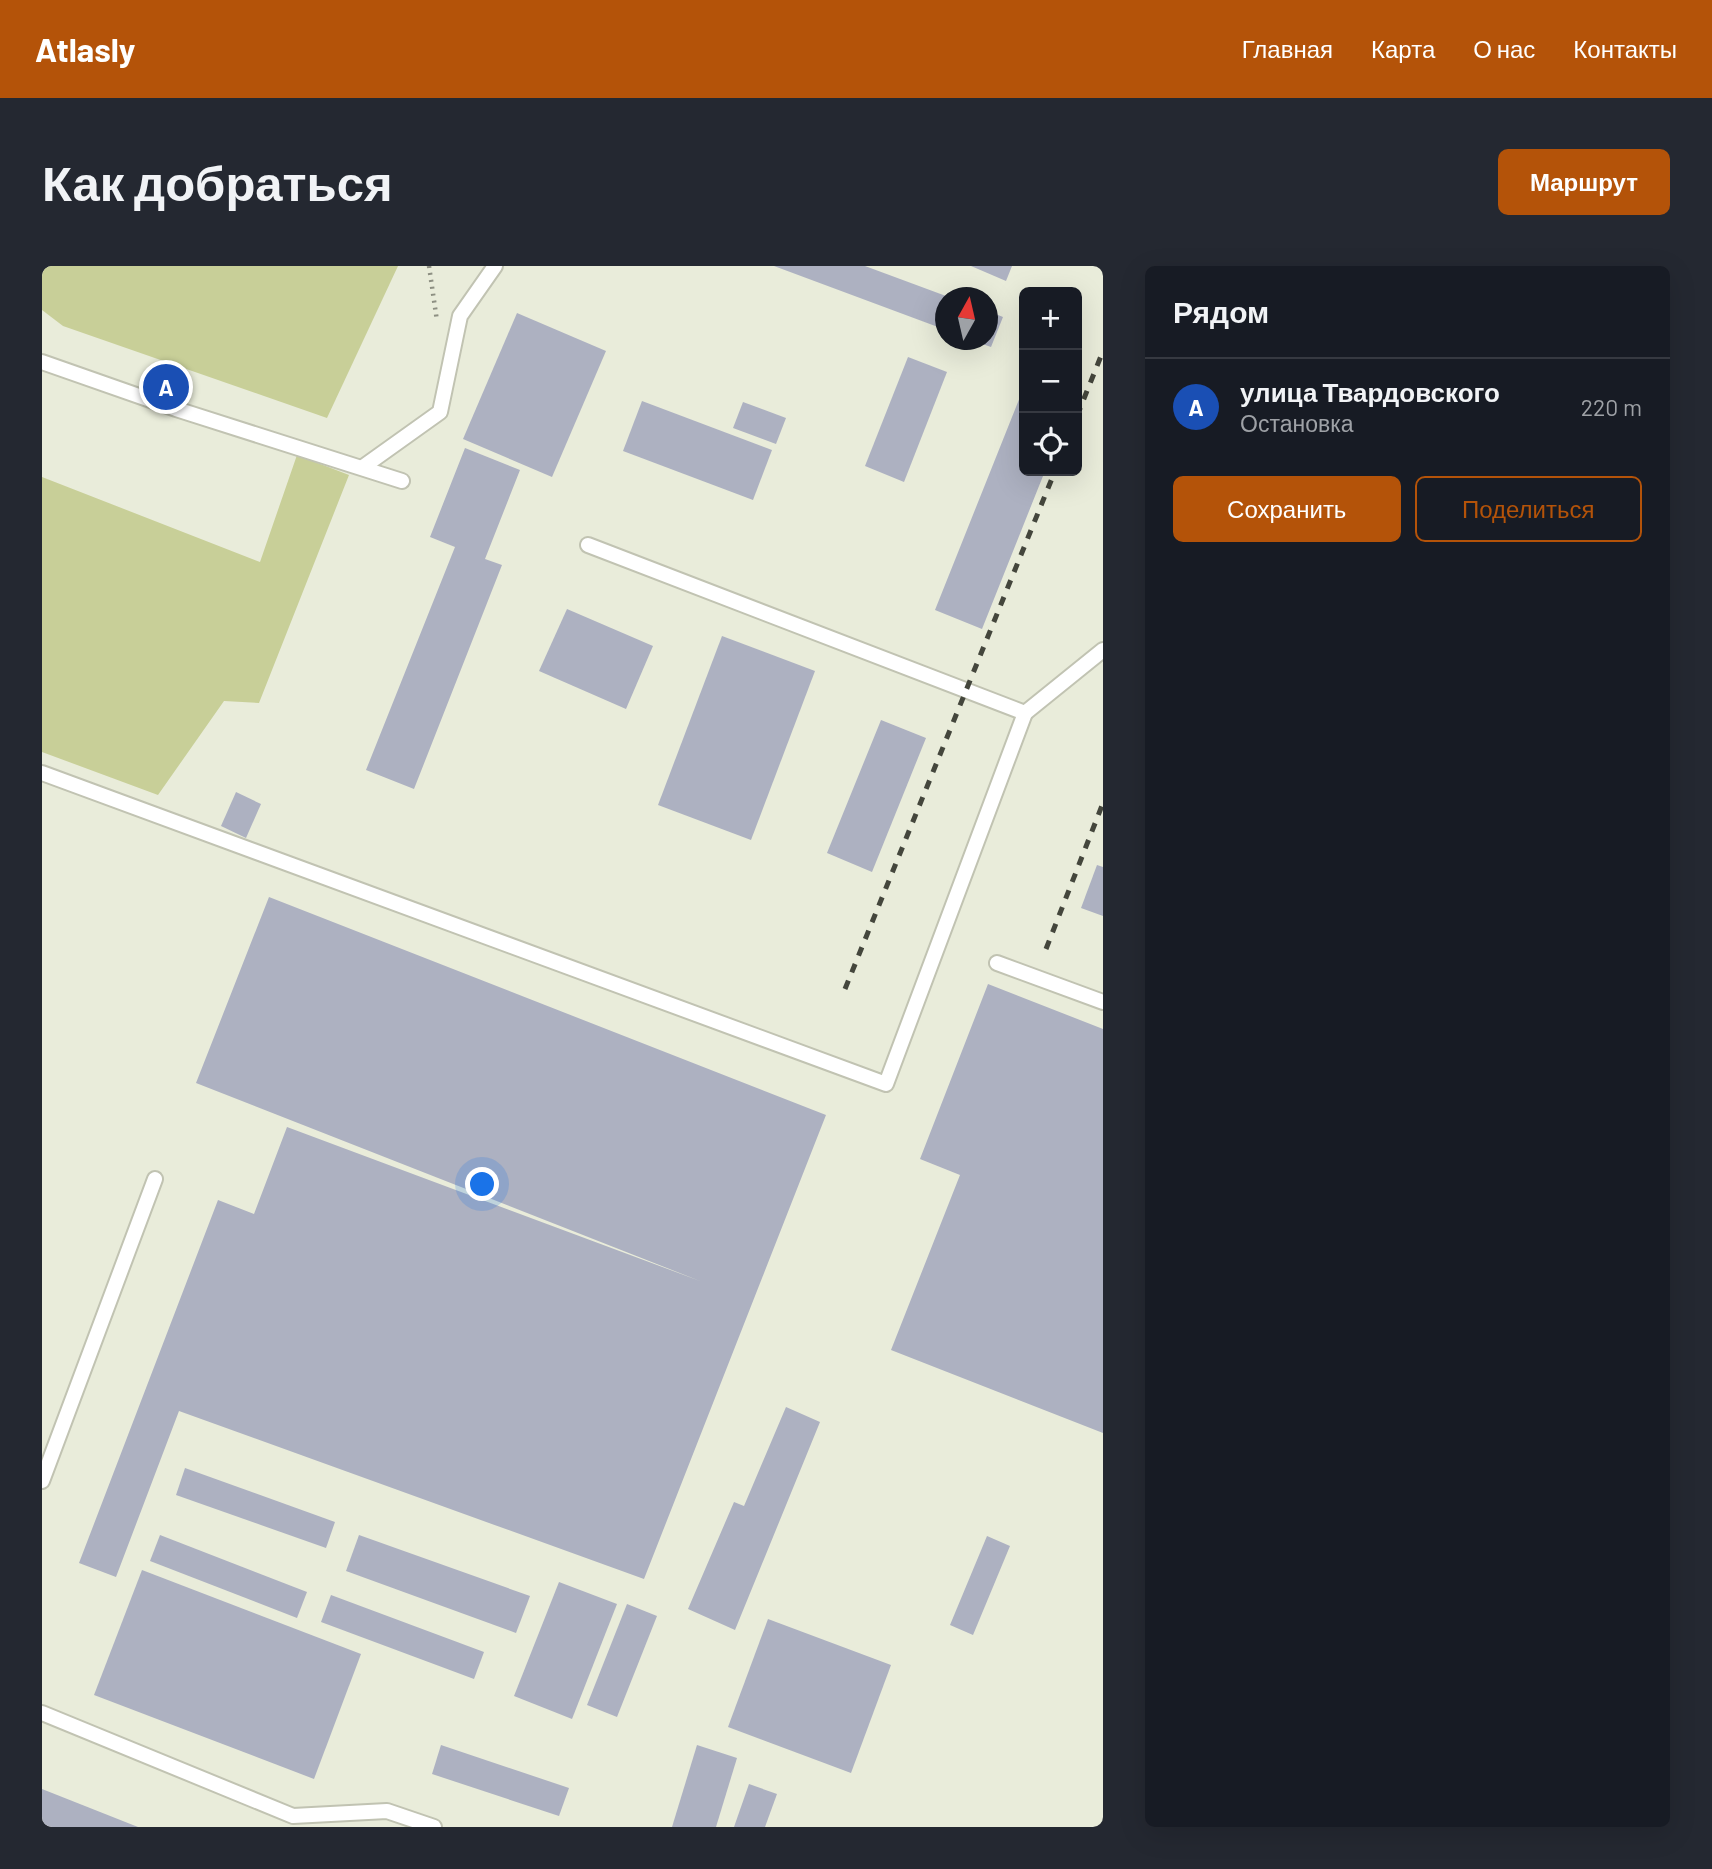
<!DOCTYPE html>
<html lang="ru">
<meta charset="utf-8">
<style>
body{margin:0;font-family:Barlow,sans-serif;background:#242831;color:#f1f3f6}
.controls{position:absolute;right:21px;top:21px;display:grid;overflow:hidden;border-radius:10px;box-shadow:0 7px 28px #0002}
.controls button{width:63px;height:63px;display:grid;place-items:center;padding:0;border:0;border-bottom:2px solid #363941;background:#171b24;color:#f1f3f6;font:35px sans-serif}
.compass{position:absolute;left:893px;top:21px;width:63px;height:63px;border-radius:50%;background:#171b24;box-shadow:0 7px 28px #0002;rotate:8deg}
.you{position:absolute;left:441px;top:919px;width:24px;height:24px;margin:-18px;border:5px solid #fff;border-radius:50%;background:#1a73e8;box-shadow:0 0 0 10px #1a73e833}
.badge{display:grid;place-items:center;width:46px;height:46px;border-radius:50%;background:#b45309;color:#fff;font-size:23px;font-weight:700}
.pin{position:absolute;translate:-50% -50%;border:4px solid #fff;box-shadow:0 2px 7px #0006}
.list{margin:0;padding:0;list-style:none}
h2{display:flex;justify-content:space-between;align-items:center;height:91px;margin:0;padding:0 28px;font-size:30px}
h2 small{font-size:23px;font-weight:400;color:#9ea1a6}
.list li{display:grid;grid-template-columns:46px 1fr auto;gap:21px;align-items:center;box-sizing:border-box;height:98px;padding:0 28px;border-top:2px solid #363941}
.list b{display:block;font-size:26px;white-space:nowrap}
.list p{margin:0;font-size:23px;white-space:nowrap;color:#9ea1a6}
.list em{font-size:23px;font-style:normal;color:#9ea1a6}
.actions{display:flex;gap:14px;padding:21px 28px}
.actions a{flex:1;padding:16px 0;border:2px solid #b45309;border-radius:10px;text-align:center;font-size:24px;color:#b45309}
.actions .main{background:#b45309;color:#fff}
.icon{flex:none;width:38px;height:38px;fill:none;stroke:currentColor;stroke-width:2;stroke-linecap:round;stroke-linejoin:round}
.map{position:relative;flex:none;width:1061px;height:1561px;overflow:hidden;border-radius:10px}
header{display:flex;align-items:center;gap:42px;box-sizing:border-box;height:98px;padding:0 35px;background:#b45309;color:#fff}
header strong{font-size:33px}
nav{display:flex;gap:38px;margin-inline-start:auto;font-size:24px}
.intro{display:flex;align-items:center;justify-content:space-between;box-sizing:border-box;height:168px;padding:0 42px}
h1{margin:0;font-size:49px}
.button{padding:18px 32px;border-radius:10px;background:#b45309;color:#fff;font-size:24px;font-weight:700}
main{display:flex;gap:42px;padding:0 42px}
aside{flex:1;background:#171b24;border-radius:10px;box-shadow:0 7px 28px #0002}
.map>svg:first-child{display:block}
.green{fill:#c8cf98}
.building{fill:#adb1c1}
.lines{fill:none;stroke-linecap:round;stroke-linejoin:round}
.lane-casing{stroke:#c1c3b2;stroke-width:18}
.path{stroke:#8d8f82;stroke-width:4.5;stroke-dasharray:2 5;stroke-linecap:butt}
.lane{stroke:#fff;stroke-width:14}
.rail{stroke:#44463c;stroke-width:5;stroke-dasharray:9 9;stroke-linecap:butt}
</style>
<header>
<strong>Atlasly</strong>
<nav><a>Главная</a><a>Карта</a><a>О нас</a><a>Контакты</a></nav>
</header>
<div class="intro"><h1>Как добраться</h1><a class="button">Маршрут</a></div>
<main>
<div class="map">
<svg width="1061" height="1561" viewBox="0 0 1061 1561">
<rect width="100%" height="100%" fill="#e9ecda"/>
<g class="green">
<polygon points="0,0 356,0 285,152 21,60 0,44"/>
<polygon points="255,189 307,209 217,437 182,435 116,529 0,486 0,211 218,296"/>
</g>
<g class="building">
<polygon points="732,0 823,0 904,30 904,64"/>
<polygon points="929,0 970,0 964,15"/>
<polygon points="946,45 961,51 949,81 929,74 946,74"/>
<polygon points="475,47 564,85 510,211 421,173"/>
<polygon points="866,91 905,106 862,216 823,200"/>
<polygon points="982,121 982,205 1003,205 940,363 893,344"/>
<polygon points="600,135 730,184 711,234 581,185"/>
<polygon points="701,136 744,152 734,178 691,162"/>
<polygon points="423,182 478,204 443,293 460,299 372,523 324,504 413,281 388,271"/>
<polygon points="525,343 611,380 584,443 497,405"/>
<polygon points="680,370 773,405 709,574 616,539"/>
<polygon points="839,454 884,472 830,606 785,587"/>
<polygon points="194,526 219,538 204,572 179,560"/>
<polygon points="1055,599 1061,601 1061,650 1039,642"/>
<polygon points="227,631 784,849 602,1313 137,1145 74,1311 37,1297 176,934 212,948 245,861 658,1015 154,817"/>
<polygon points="946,718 1061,763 1061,1167 849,1084 918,909 878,893"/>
<polygon points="744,1141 778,1156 693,1364 646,1343 692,1236 702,1240"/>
<polygon points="143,1202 293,1256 284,1282 134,1229"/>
<polygon points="118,1269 265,1326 255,1352 108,1295"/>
<polygon points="317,1269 488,1330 474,1367 304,1305"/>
<polygon points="945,1270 968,1280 931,1369 908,1359"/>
<polygon points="100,1304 319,1388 272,1513 52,1429"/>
<polygon points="517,1316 575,1338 530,1453 472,1430"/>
<polygon points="289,1329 442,1386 432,1413 279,1356"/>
<polygon points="585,1338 615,1350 575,1451 545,1439"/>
<polygon points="726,1353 849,1399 809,1507 686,1461"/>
<polygon points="399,1479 527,1522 517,1550 390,1508"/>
<polygon points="655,1479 695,1492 674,1561 630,1561"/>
<polygon points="707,1518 735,1528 723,1561 692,1561"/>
<polygon points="0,1523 96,1561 0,1561"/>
</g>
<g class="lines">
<defs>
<g id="lane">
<polyline points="0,96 134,143 360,215"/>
<polyline points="321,201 398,146 418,50 453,0"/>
<polyline points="983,447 1061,384"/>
<polyline points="0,507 844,818 983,447 546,279"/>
<polyline points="955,697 1061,736"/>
<polyline points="0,1215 113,913"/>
<polyline points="0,1447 251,1550 345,1545 392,1561"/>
</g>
</defs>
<use href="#lane" class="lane-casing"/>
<polyline class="path" points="387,0 395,55"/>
<use href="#lane" class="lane"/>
<g class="rail">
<polyline points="1035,150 1061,85"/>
<polyline points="1004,683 1061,537"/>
<polyline points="803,723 1013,205"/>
</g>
</g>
</svg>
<div class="controls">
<button>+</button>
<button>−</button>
<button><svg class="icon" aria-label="locate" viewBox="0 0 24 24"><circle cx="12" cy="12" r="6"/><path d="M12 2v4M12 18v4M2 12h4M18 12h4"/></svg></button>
</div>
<svg class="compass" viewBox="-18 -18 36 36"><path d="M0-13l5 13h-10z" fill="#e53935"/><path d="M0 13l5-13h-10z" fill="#9ea1a6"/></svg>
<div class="you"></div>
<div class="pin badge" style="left:124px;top:121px;background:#1a4fb4">A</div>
</div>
<aside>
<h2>Рядом<small></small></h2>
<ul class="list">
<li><span class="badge" style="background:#1a4fb4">A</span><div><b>улица Твардовского</b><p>Остановка</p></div><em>220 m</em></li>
</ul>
<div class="actions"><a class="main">Сохранить</a><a>Поделиться</a></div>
</aside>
</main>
